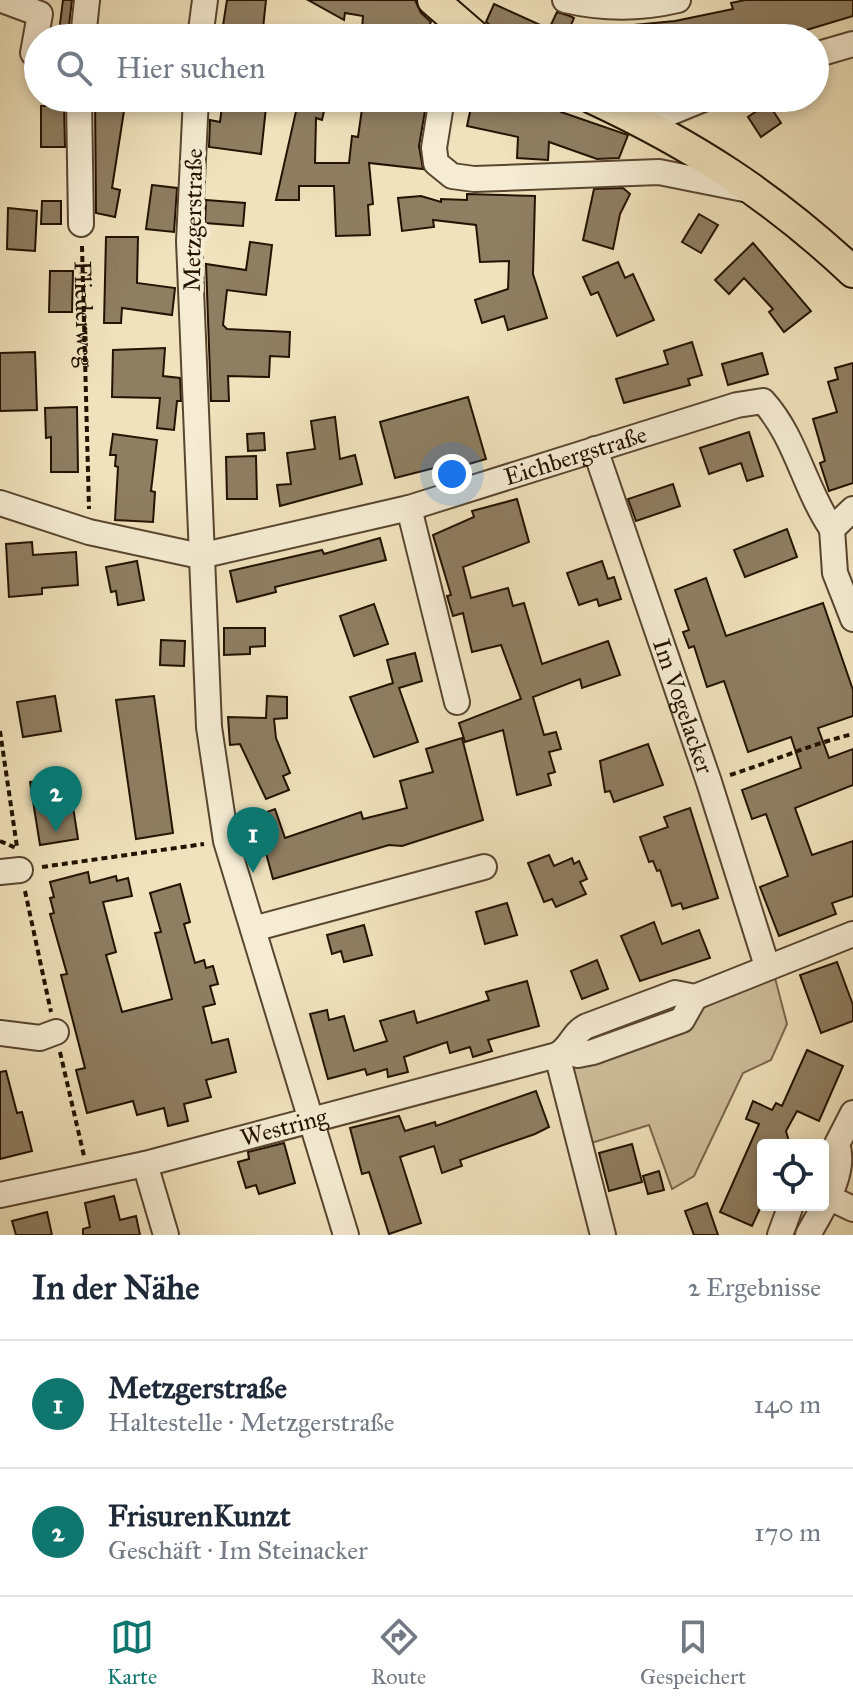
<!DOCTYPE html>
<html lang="de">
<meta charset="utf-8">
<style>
body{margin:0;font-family:"IM FELL Great Primer",serif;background:#f2f2f3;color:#1f2937}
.controls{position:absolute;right:24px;bottom:24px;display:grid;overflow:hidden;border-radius:8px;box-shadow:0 4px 12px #0003}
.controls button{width:72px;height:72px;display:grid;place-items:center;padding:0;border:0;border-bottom:2px solid #e0e1e3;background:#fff;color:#1f2937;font:40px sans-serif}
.you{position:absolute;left:452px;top:474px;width:28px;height:28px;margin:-20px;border:6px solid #fff;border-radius:50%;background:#1a73e8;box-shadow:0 0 0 12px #1a73e833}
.badge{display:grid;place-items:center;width:52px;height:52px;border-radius:50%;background:#0f766e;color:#fff;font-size:26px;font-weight:700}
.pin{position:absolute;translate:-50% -66px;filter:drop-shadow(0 2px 4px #0008)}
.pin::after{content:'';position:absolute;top:42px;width:28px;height:24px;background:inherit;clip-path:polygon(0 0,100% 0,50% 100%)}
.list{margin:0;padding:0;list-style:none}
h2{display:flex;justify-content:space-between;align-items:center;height:104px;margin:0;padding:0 32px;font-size:34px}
h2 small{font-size:26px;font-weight:400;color:#747a83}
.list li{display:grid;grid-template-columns:52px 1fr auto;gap:24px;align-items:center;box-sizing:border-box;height:128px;padding:0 32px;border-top:2px solid #e0e1e3}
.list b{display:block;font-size:30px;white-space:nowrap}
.list p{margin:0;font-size:26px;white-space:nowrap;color:#747a83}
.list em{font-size:26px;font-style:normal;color:#747a83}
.icon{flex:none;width:44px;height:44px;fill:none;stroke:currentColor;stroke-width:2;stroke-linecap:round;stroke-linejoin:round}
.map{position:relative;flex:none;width:853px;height:1235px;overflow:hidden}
.search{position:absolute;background:#fff;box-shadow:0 4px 12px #0003;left:24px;right:24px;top:24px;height:88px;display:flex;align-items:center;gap:20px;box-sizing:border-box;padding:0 28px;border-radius:44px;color:#747a83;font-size:30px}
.sheet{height:360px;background:#fff}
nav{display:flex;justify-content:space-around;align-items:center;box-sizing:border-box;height:112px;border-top:2px solid #e0e1e3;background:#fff;font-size:22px;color:#747a83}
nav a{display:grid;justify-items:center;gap:4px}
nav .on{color:#0f766e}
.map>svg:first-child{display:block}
.green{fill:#cdbf9c;stroke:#79684e;stroke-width:2}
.building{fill:#8e7e62;stroke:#251200;stroke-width:2}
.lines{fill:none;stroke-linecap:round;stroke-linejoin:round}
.minor-casing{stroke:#58462f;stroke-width:28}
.major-casing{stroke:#251200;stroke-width:34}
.path{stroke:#251200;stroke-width:4;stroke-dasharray:6 4;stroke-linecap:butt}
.minor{stroke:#f5ecd3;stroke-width:24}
.major{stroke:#efe2bc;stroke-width:30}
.labels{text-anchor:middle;stroke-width:8;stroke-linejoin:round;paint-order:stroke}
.street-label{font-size:24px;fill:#251200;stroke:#f5ecd3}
</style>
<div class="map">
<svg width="853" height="1235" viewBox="0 0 853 1235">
<rect width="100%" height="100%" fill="#efe2bc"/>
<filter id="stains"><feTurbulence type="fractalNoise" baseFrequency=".0025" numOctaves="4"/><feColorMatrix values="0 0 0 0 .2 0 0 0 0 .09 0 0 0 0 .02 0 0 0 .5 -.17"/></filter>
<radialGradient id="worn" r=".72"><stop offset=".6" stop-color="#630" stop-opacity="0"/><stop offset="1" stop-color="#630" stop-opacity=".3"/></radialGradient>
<polygon class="green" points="774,974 787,1024 771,1060 743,1073 694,1176 672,1189 649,1125 585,1145 567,1070 693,1024 699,1007"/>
<g class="building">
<polygon points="63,0 72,0 68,33 59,32"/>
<polygon points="227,0 266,0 262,38 221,38"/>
<polygon points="308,0 415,0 421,13 431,22 422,38 374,38 362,30 363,16 345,13 344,20"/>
<polygon points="745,0 853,0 853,16 800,32 802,38 769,38 766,28 741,34 736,25 677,38 625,38 624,26 675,21 733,9 731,3"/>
<polygon points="494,4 549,29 557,12 570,16 574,18 566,37 569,38 517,38 490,25 486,22"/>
<polygon points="95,98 126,98 112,188 120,190 115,217 96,213"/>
<polygon points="223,98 267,98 261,154 209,147 210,120 220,122"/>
<polygon points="299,98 327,98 322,120 316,118 315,163 349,163 352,136 358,137 362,109 367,110 368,100 426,105 419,146 423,169 369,163 373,204 368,205 370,235 336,236 334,186 299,186 299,200 276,200"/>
<polygon points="473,98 509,98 508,106 561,109 561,112 628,135 619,158 597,159 549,142 548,160 517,158 518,137 467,126"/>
<polygon points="768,103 781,123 761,137 748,117"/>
<polygon points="41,106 64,106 65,147 41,147"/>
<polygon points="152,185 177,188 174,232 146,229"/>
<polygon points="623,188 630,194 620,214 613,249 583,240 594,189"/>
<polygon points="467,194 535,196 533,274 547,318 508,330 504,316 482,323 475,300 508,289 509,261 480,262 476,225 433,220 434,227 402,231 398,198 421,196 441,202 441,199 467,200"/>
<polygon points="206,200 245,203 243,226 205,223"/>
<polygon points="42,201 61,201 61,224 41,224"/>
<polygon points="8,208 37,211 35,251 7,249"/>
<polygon points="699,214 718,225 701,253 682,242"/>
<polygon points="106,237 138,237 137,283 175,288 172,315 122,308 121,323 104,323"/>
<polygon points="250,242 272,245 266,295 227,290 223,325 227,329 290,332 289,357 270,356 269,377 228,376 229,401 211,401 206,264 246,270"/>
<polygon points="753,243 811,311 784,332 769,312 773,309 744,278 729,294 715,280"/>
<polygon points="618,262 625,278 633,274 654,320 617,336 598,292 591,295 583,277"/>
<polygon points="50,271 73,271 72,312 49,312"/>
<polygon points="692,342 702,375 688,379 690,385 624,403 616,379 668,364 664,351"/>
<polygon points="165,348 163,376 180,378 181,401 177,401 174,430 157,428 160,398 112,397 113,350"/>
<polygon points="35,352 37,410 0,411 0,353"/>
<polygon points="762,353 768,374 728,385 722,364"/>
<polygon points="853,363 853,483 829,491 820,463 825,461 813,419 837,412 828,382 838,379 835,368"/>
<polygon points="468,397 486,459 448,470 446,465 395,478 380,422"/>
<polygon points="77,407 78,472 51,472 51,437 46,438 45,408"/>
<polygon points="335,417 340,459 355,455 362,484 280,506 277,485 291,484 287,453 315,449 311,421"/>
<polygon points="749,432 763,476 747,481 741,463 709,474 700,448"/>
<polygon points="264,433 265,450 248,451 247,434"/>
<polygon points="113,434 157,440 151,491 155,492 153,522 115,520 118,467 115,466 116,455 110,455"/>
<polygon points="256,456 257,499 227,499 226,457"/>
<polygon points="673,484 680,506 636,521 628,499"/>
<polygon points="517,499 529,542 463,567 471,598 508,588 513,606 524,603 542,664 608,641 620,675 582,688 580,679 533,697 544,735 556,732 561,749 549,752 555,772 548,774 551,785 517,795 503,730 465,742 459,723 521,699 501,645 472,652 463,613 453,616 447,596 451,595 433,535 474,517 472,511"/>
<polygon points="787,529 797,557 745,577 734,550"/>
<polygon points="380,538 386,560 275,587 276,592 237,602 230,571 322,550 324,554"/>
<polygon points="32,542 33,555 76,552 78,585 42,588 42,594 9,597 6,544"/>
<polygon points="137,561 144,600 118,605 116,591 111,592 106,567"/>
<polygon points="602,561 608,579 614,577 621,599 599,606 597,599 579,605 567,573"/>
<polygon points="706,578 726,636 823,603 853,690 853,716 818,728 829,758 853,749 853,785 795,808 812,855 853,841 853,896 832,903 836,914 779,936 760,887 788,876 766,814 752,819 742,790 801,768 791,737 748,752 724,681 707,687 694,646 689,648 683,632 689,630 675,590"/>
<polygon points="374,604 388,644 354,656 340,616"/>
<polygon points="224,628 265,628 265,646 250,647 250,654 224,655"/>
<polygon points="161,640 185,641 184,666 160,665"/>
<polygon points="415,653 422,681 399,688 418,742 374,757 350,697 393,683 387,660"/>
<polygon points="55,696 61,731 23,737 17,702"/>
<polygon points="154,696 173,833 136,839 116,700"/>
<polygon points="267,696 287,697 287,718 274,719 276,738 290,773 283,776 289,790 266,799 240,744 230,745 228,717 266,718"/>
<polygon points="462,738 483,820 402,846 389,845 273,879 256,816 275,809 285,838 361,812 363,819 407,808 400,781 433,772 426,749"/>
<polygon points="648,744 663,785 614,802 610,791 605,792 600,761"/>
<polygon points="68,775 78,839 40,845 30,782"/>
<polygon points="690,808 718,898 683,909 681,903 672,906 660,870 657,871 653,861 649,862 640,837 668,827 664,817"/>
<polygon points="549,855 554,866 572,858 574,864 579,861 587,879 580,882 586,894 556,907 552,899 544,902 528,863"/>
<polygon points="88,872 90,883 116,876 117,881 128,878 132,896 103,902 116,952 106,955 122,1012 172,999 155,933 161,932 150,893 180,884 190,922 184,924 195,963 204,960 206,968 213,966 218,984 210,986 215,1004 203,1007 212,1043 228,1039 236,1072 206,1080 211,1097 184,1104 188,1121 168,1126 164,1108 137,1115 133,1101 87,1113 76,1070 85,1068 61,975 67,974 50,914 54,913 50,898 54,897 50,882"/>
<polygon points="507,903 517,935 485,944 476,912"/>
<polygon points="654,922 662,944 699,930 710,958 640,981 621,936"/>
<polygon points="364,925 372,955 344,962 341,951 332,954 327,935"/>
<polygon points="597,960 608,989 582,999 571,971"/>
<polygon points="837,962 853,1005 853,1021 821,1033 800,975"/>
<polygon points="527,981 539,1026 488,1040 492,1051 473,1057 470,1047 450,1053 447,1042 404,1057 408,1072 388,1077 387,1069 367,1075 365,1069 328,1079 310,1014 327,1010 329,1020 344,1016 354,1051 387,1041 380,1021 414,1011 417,1023 489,1000 486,992"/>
<polygon points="807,1050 843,1066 819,1121 797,1111 786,1131 790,1145 763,1145 763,1202 752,1226 720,1212 759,1124 746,1119 753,1101 772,1110 776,1103 782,1106"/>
<polygon points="6,1071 17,1113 22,1112 32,1151 0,1159 0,1072"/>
<polygon points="536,1091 549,1127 535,1134 460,1160 462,1166 442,1173 434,1146 400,1157 421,1223 389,1234 369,1172 362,1174 350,1128 399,1116 405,1131 435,1122 436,1126"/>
<polygon points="284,1143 295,1183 259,1194 256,1185 246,1188 238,1162 249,1159 248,1152"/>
<polygon points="632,1144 642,1182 609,1191 599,1153"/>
<polygon points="659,1171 664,1190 648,1194 643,1176"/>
<polygon points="114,1196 120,1220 136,1216 140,1235 83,1235 83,1229 90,1227 85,1203"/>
<polygon points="707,1203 718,1235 694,1235 685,1211"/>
<polygon points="47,1212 52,1235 16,1235 12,1221"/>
</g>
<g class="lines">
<defs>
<g id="minor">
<polyline points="2,0 40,14 33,53"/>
<path d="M565,0C603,9 640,9 678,0"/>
<polyline points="83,38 87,0"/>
<polyline points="200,38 205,0"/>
<polyline points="815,55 853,44"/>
<polyline points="79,98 81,224"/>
<polyline points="196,98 189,241 209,727 226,841 346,1235"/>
<polyline points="442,98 434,148 436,163 452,176 474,179 659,172 749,190"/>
<polyline points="645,123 706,98"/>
<path id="s2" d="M595,449L709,782L767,966"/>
<path id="s3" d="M0,503L89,532L200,556L409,508L737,405L763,401C796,437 804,488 832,529"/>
<polyline points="409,508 457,702"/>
<polyline points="853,509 832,529 835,573 853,619"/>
<polyline points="0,872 20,870"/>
<polyline points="253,929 484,867"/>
<polyline points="0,1033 40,1038 56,1032"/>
<polyline points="565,1051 578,1055 593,1052 682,1020 695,997"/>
<polyline points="557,1055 603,1235"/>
<polyline points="145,1164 166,1235"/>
<path id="s4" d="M0,1195L145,1164L557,1055C571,1048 572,1033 587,1026L675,993L695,997L853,934"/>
<polyline points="828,1197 853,1209"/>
<polyline points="780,1235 791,1205"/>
<path d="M808,1235C822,1209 847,1173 837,1144L853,1113"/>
</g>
<g id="major">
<polyline points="433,0 477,38"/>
<path d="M592,98C693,145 772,196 853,272"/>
</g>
</defs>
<use href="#minor" class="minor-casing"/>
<use href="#major" class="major-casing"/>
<g class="path">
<path id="s1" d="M82,246L89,509"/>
<polyline points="0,731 17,847"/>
<path d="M730,775C774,761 808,745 853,734"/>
<polyline points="0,841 16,848"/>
<polyline points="42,867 204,844"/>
<polyline points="25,891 51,1012"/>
<polyline points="60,1052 84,1156"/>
</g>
<use href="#minor" class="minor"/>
<use href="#major" class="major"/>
</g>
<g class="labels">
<g class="street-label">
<text transform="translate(193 220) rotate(-89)" y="8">Metzgerstraße</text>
<text dy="8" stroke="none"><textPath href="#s1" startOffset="68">Fliederweg</textPath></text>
<text dy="8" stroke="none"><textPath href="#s3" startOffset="596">Eichbergstraße</textPath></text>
<text dy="8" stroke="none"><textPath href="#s2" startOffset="272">Im Vogelacker</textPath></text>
<text dy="8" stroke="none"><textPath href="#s4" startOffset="292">Westring</textPath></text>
</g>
</g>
<rect width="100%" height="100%" filter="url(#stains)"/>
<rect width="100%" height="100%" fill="url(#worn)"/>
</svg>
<div class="controls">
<button><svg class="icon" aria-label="locate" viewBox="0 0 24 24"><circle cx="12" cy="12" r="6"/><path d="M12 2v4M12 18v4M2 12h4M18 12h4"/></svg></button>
</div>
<div class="you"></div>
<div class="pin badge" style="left:253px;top:873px">1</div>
<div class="pin badge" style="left:56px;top:832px">2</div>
<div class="search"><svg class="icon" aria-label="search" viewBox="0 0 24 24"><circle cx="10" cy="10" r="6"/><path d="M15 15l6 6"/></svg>Hier suchen</div>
</div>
<section class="sheet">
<h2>In der Nähe<small>2 Ergebnisse</small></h2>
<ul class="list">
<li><span class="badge">1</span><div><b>Metzgerstraße</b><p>Haltestelle · Metzgerstraße</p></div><em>140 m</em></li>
<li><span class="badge">2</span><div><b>FrisurenKunzt</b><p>Geschäft · Im Steinacker</p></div><em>170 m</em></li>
</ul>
</section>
<nav>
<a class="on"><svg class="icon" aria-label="map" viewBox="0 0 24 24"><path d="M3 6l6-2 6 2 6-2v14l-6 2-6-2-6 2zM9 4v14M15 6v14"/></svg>Karte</a>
<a><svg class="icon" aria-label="directions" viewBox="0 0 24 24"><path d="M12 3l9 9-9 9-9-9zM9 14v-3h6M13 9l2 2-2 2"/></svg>Route</a>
<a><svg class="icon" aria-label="saved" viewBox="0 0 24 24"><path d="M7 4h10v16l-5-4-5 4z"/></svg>Gespeichert</a>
</nav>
